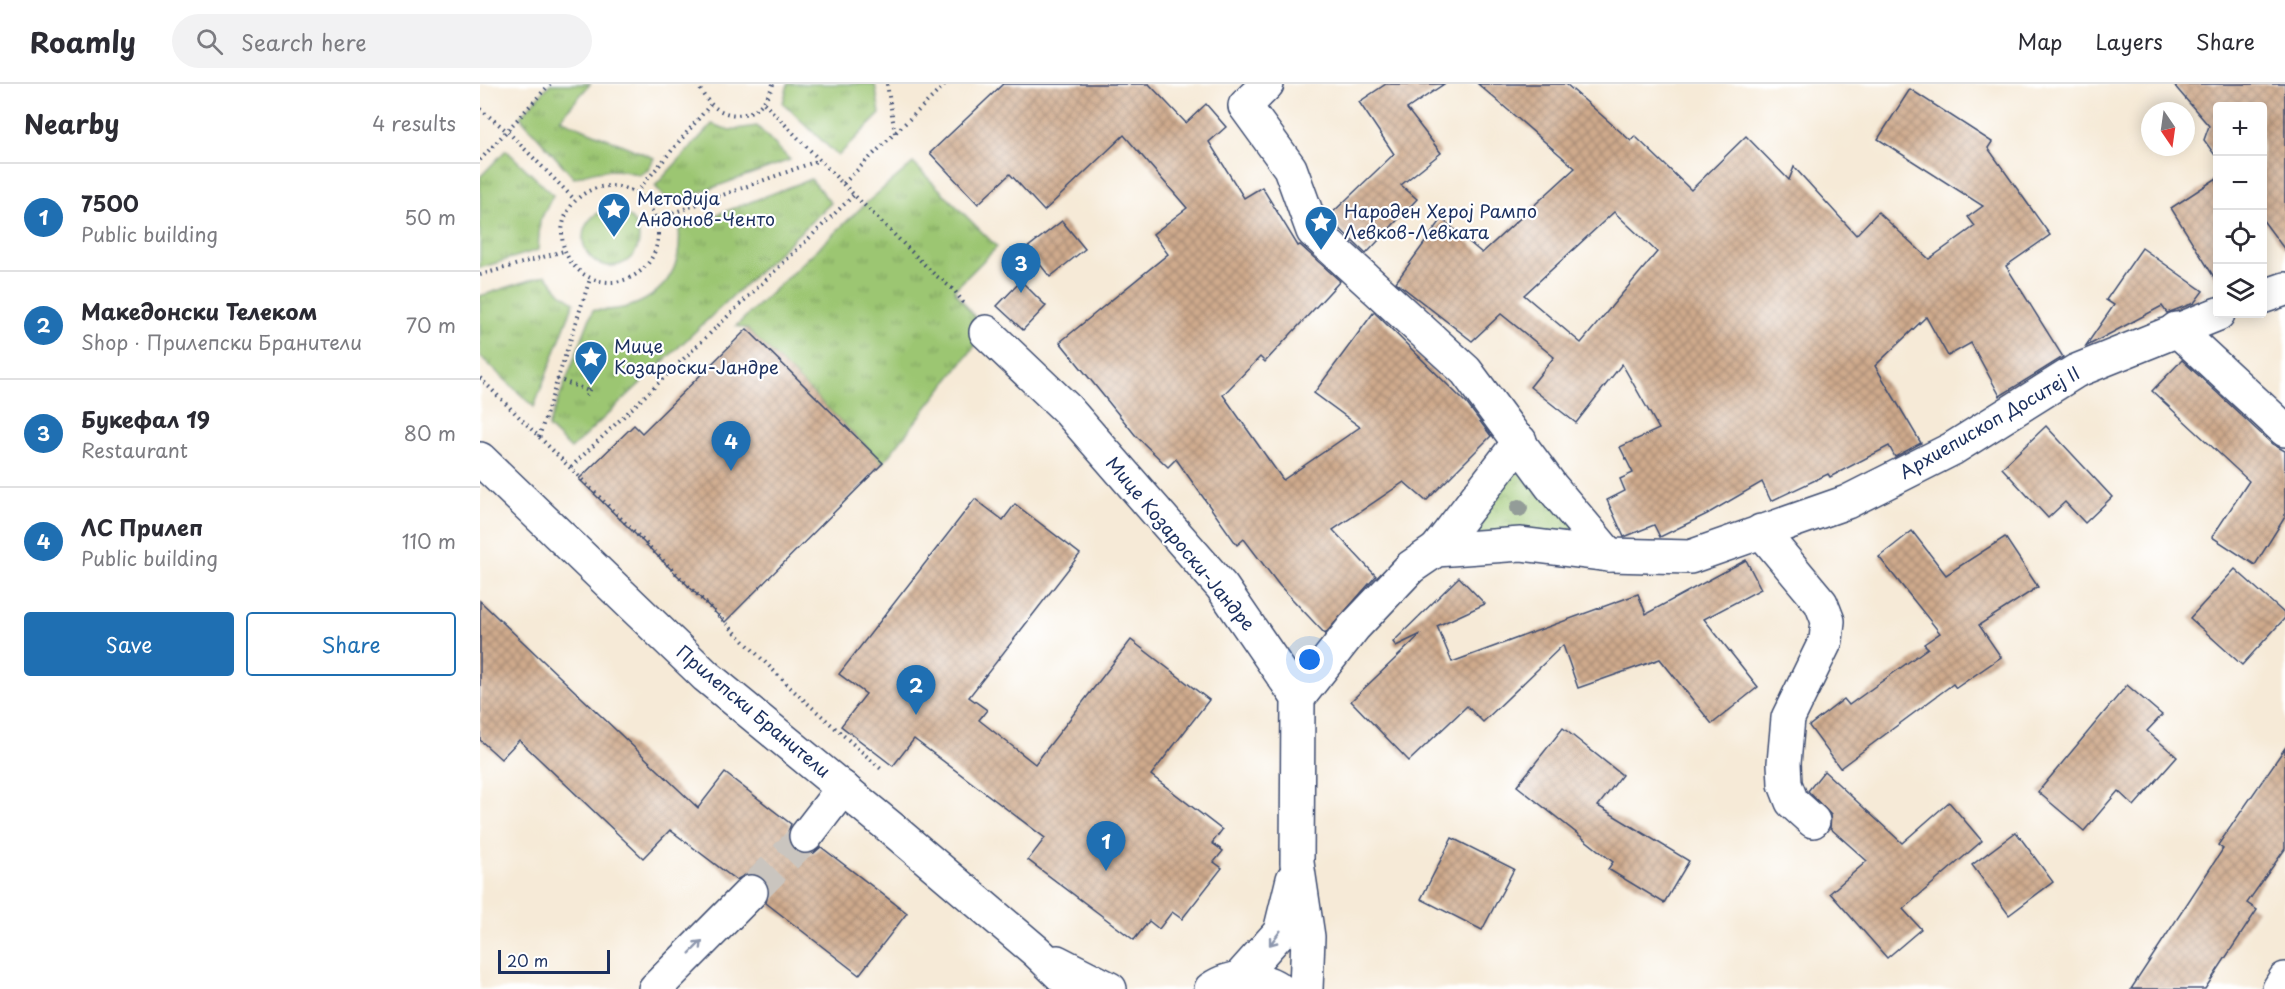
<!DOCTYPE html>
<meta charset="utf-8">
<style>
body{margin:0;font-family:"Playpen Sans",sans-serif;background:#f2f2f3;color:#2b2b33}
.controls{position:absolute;right:18px;top:18px;display:grid;overflow:hidden;border-radius:6px;box-shadow:0 3px 15px #0003}
.controls button{width:54px;height:54px;display:grid;place-items:center;padding:0;border:0;border-bottom:2px solid #e1e1e2;background:#fff;color:#2b2b33;font:30px sans-serif}
.compass{position:absolute;left:1661px;top:18px;width:54px;height:54px;border-radius:50%;background:#fff;box-shadow:0 3px 15px #0003;rotate:167deg}
.scale{position:absolute;left:18px;bottom:15px;width:112px;box-sizing:border-box;padding-left:6px;border:3px solid #1b2f5e;border-top:0;font-size:16px;line-height:21px;white-space:nowrap;color:#1b2f5e;-webkit-text-stroke:4px #fff;paint-order:stroke}
.you{position:absolute;left:830px;top:576px;width:21px;height:21px;margin:-15px;border:4px solid #fff;border-radius:50%;background:#1a73e8;box-shadow:0 0 0 9px #1a73e833}
.badge{display:grid;place-items:center;width:39px;height:39px;border-radius:50%;background:#1f6fb2;color:#fff;font-size:20px;font-weight:700}
.pin{position:absolute;translate:-50% -50px;filter:drop-shadow(0 2px 3px #0008)}
.pin::after{content:'';position:absolute;top:32px;width:21px;height:18px;background:inherit;clip-path:polygon(0 0,100% 0,50% 100%)}
.list{margin:0;padding:0;list-style:none}
h2{display:flex;justify-content:space-between;align-items:center;height:78px;margin:0;padding:0 24px;font-size:26px}
h2 small{font-size:20px;font-weight:400;color:#7c7c81}
.list li{display:grid;grid-template-columns:39px 1fr auto;gap:18px;align-items:center;box-sizing:border-box;height:108px;padding:0 24px;border-top:2px solid #e1e1e2}
.list b{display:block;font-size:22px;white-space:nowrap}
.list p{margin:0;font-size:20px;white-space:nowrap;color:#7c7c81}
.list em{font-size:20px;font-style:normal;color:#7c7c81}
.actions{display:flex;gap:12px;padding:18px 24px}
.actions a{flex:1;padding:14px 0;border:2px solid #1f6fb2;border-radius:6px;text-align:center;font-size:21px;color:#1f6fb2}
.actions .main{background:#1f6fb2;color:#fff}
.icon{flex:none;width:33px;height:33px;fill:none;stroke:currentColor;stroke-width:2;stroke-linecap:round;stroke-linejoin:round}
.map{position:relative;flex:none;width:1805px;height:905px;overflow:hidden}
header{display:flex;align-items:center;gap:36px;box-sizing:border-box;height:84px;padding:0 30px;background:#fff;border-bottom:2px solid #e1e1e2}
header strong{font-size:28px}
nav{display:flex;gap:33px;margin-inline-start:auto;font-size:21px}
.search{width:420px;height:54px;background:#f2f2f3;display:flex;align-items:center;gap:15px;box-sizing:border-box;padding:0 21px;border-radius:33px;color:#7c7c81;font-size:22px}
main{display:flex}
aside{flex:1;background:#fff}
.map>svg:first-child{display:block}
.grass{fill:url(#grass-tufts);stroke:#5c7a68;stroke-width:1.5}
.park{fill:url(#park-crowns);stroke:#5c7a68;stroke-width:1.5}
.building{fill:url(#building-cross-hatch);fill-rule:evenodd}
.lines{fill:none;stroke-linecap:round;stroke-linejoin:round}
.minor-tunnel{stroke:#cac5bf;stroke-width:33;stroke-dasharray:33 16;stroke-linecap:butt}
.minor-casing{stroke:#3c4b70;stroke-width:36}
.path{stroke:#3c4b70;stroke-width:4;stroke-dasharray:1.5 4.5;stroke-linecap:butt}
.minor{stroke:#fff;stroke-width:33}
.tree{fill:#939c98}
.oneway{stroke:#8d97ae}
.labels{text-anchor:middle;stroke-width:4.5;stroke-linejoin:round;paint-order:stroke}
.poi-label{font-size:18px;fill:#1b2f5e;stroke:#fff;text-anchor:start}
.street-label{font-size:18px;fill:#1b2f5e;stroke:#fff}
</style>
<header>
<strong>Roamly</strong>
<div class="search"><svg class="icon" aria-label="search" viewBox="0 0 24 24"><circle cx="10" cy="10" r="6"/><path d="M15 15l6 6"/></svg>Search here</div>
<nav><a>Map</a><a>Layers</a><a>Share</a></nav>
</header>
<main>
<aside>
<h2>Nearby<small>4 results</small></h2>
<ul class="list">
<li><span class="badge">1</span><div><b>7500</b><p>Public building</p></div><em>50 m</em></li>
<li><span class="badge">2</span><div><b>Македонски Телеком</b><p>Shop · Прилепски Бранители</p></div><em>70 m</em></li>
<li><span class="badge">3</span><div><b>Букефал 19</b><p>Restaurant</p></div><em>80 m</em></li>
<li><span class="badge">4</span><div><b>ЛС Прилеп</b><p>Public building</p></div><em>110 m</em></li>
</ul>
<div class="actions"><a class="main">Save</a><a>Share</a></div>
</aside>
<div class="map">
<svg width="1805" height="905" viewBox="0 0 1805 905">
<defs>
<pattern id="grass-tufts" width="24" height="20" patternUnits="userSpaceOnUse" patternTransform="scale(1.5)"><rect width="24" height="20" fill="#9cc672"/><path d="M3 7l-1-3M5 7V3M7 7l1-3M15 17l-1-3M17 17v-4M19 17l1-3" fill="none" stroke="#7ea161"/></pattern>
<pattern id="park-crowns" width="20" height="18" patternUnits="userSpaceOnUse" patternTransform="scale(1.5)"><rect width="20" height="18" fill="#9cc672"/><path d="M2 6a3 3 0 1 1 6 0M12 15a3 3 0 1 1 6 0" fill="none" stroke="#7ea161"/></pattern>
<pattern id="building-cross-hatch" width="8" height="8" patternUnits="userSpaceOnUse" patternTransform="scale(1.5)"><rect width="8" height="8" fill="#cfaa8c"/><path d="M0 0l8 8M0 8l8-8" fill="none" stroke="#a78b76"/></pattern>
</defs>
<rect width="100%" height="100%" fill="#fff"/>
<filter id="ink" filterUnits="userSpaceOnUse"><feTurbulence type="fractalNoise" baseFrequency=".0167" numOctaves="2"/><feDisplacementMap in="SourceGraphic" scale="12" xChannelSelector="R" yChannelSelector="G"/><feConvolveMatrix kernelMatrix="1 2 1 2 8 2 1 2 1" color-interpolation-filters="sRGB"/></filter>
<filter id="wash" filterUnits="userSpaceOnUse"><feTurbulence type="fractalNoise" baseFrequency=".008" numOctaves="4" result="noise"/><feDisplacementMap in="SourceGraphic" scale="24" xChannelSelector="R" yChannelSelector="G"/><feGaussianBlur stdDeviation="1.35" result="paint"/><feColorMatrix in="noise" values="0 0 0 0 0 0 0 0 0 0 0 0 0 0 0 0 0 1.4 0 .05"/><feComposite in="paint" operator="in"/></filter>
<g filter="url(#wash)">
<rect width="100%" height="100%" fill="#f6ead7"/>
<g class="grass">
<path d="M70,0H110L80,35L174,74L168,86L159,91C135,83 117,85 94,94L40,33Z"/>
<polygon points="308,0 395,0 400,30 358,72 303,19"/>
<polygon points="232,40 249,46 277,42 310,76 190,119 175,102"/>
<polygon points="26,66 73,111 60,137 58,166 0,184 0,93"/>
<polygon points="433,79 517,163 474,206 506,248 403,379 267,245 256,242 384,121"/>
<path d="M331,95L351,119L91,365L68,343L113,226C165,229 204,199 199,145Z"/>
<circle cx="131" cy="154" r="28"/>
<polygon points="66,191 81,209 94,218 54,323 0,272 0,212"/>
</g>
<polygon class="park" points="1040,357 1129,471 956,466"/>
<g id="blocks">
<g class="building">
<polygon points="523,0 669,0 706,39 726,20 746,43 729,58 764,114 782,103 818,162 820,161 860,197 785,278 780,273 743,311 803,396 880,343 834,309 894,228 987,320 1011,352 946,417 924,398 853,446 896,492 845,550 799,501 764,455 757,461 696,375 688,383 656,352 580,258 688,170 673,150 707,124 644,51 564,127 530,90 498,120 450,69"/>
<polygon points="906,0 964,0 927,25 961,69 921,101 937,115 886,170 848,133 914,70 879,18"/>
<path d="M998,0H1086L1151,57L1155,52L1211,106L1266,52L1309,96L1314,83L1376,151L1398,128L1449,175L1495,142L1488,133L1503,122L1398,55L1430,5L1512,58L1508,64L1570,151L1526,182L1583,273L1520,312L1491,259L1468,272L1446,233L1395,282L1441,359L1415,373L1409,362L1350,393L1348,390L1291,417L1282,398L1227,430L1180,453L1174,441L1144,453L1127,416L1145,407L1140,395L1153,389L1140,363L1179,345L1142,280L1096,339L1050,303L1074,273L1021,230L992,257L916,198L962,135L1002,169L1095,84ZM1134,128L1177,168L1101,259L1044,211Z"/>
<polygon points="1693,0 1805,0 1805,166 1782,135 1782,22 1737,22 1737,74 1724,56 1729,42"/>
<polygon points="1737,94 1737,198 1691,124"/>
<polygon points="582,137 605,165 570,193 547,164"/>
<polygon points="1662,164 1723,207 1714,219 1687,229 1682,222 1605,263 1634,221 1626,216"/>
<polygon points="541,197 566,222 543,246 517,222"/>
<polygon points="267,245 403,379 245,538 99,395 154,341 162,349"/>
<polygon points="1702,276 1792,360 1805,367 1805,433 1775,481 1732,453 1769,397 1672,307"/>
<polygon points="1566,342 1632,413 1605,439 1585,418 1568,434 1522,384"/>
<polygon points="495,415 523,436 535,420 600,470 489,613 507,626 499,636 555,680 651,556 729,616 671,691 742,746 732,759 743,767 734,778 742,784 702,835 692,828 679,845 669,837 654,856 548,776 565,754 434,655 413,682 361,642 386,610 359,590"/>
<polygon points="1432,447 1466,491 1525,453 1558,503 1499,541 1521,573 1476,604 1473,600 1360,684 1329,642 1364,615 1369,621 1448,564 1444,560 1460,549 1399,473"/>
<polygon points="1266,476 1281,505 1224,535 1278,603 1232,640 1180,575 1098,604 1083,561 1003,638 987,622 929,677 871,617 941,550 916,562 913,558 979,493 1005,520 957,542 972,578 1158,510 1166,530"/>
<polygon points="1755,485 1805,530 1805,534 1762,581 1710,534"/>
<polygon points="0,517 218,724 245,689 311,740 307,750 309,759 314,766 324,771 334,769 341,763 427,829 379,891 286,819 289,804 284,794 276,790 267,790 256,796 190,746 163,774 39,656 21,675 0,656"/>
<polygon points="1647,601 1682,631 1667,647 1697,673 1654,722 1638,707 1604,747 1558,708"/>
<polygon points="1083,644 1142,691 1118,722 1209,777 1184,819 1128,785 1133,778 1037,702"/>
<polygon points="1805,664 1805,765 1767,819 1777,826 1725,905 1651,905 1743,765 1738,761"/>
<polygon points="1344,687 1422,759 1469,718 1502,757 1423,825 1441,845 1407,874 1350,809 1387,777 1350,744 1351,731 1328,707"/>
<polygon points="1536,748 1573,798 1529,831 1492,781"/>
<polygon points="972,754 1034,785 1002,846 941,815"/>
</g>
</g>
</g>
<g filter="url(#ink)">
<use href="#blocks" fill-opacity="0" stroke="#3c4b70" stroke-width="1.5"/>
<g class="lines">
<polyline class="minor-tunnel" points="271,808 326,752"/>
<defs>
<g id="minor">
<polyline points="787,0 765,22 810,84 833,147 986,287 1071,402 1129,471"/>
<polyline points="1782,213 1805,205"/>
<polyline points="1696,245 1805,346"/>
<polyline points="506,248 587,325 742,503 818,614 817,779 828,853 826,905"/>
<polyline points="0,375 226,592 411,744 557,868 595,905"/>
<polyline points="1281,447 1341,519 1348,537 1346,556 1308,634 1304,679 1305,700 1312,718 1333,737"/>
<polyline points="956,466 1040,357"/>
<polyline points="818,614 874,543 931,483 956,466 1041,460 1129,471 1210,473 1367,418 1472,365 1596,287 1738,230"/>
<polyline points="326,752 363,704"/>
<polyline points="577,878 630,905"/>
<polyline points="759,894 800,848 813,795"/>
<polyline points="175,905 271,808"/>
<path d="M731,905C752,890 779,892 799,905"/>
<polyline points="1799,905 1805,895"/>
</g>
</defs>
<use href="#minor" class="minor-casing"/>
<g class="path">
<path d="M218,0C233,40 280,42 293,0"/>
<polyline points="284,19 363,100 415,49 407,0"/>
<polyline points="0,25 27,47 95,116"/>
<polyline points="416,48 466,0"/>
<polyline points="0,76 70,0"/>
<polyline points="363,100 454,190 474,206 485,221"/>
<circle cx="130" cy="150" r="48"/>
<polyline points="156,109 230,21"/>
<polyline points="176,135 340,76"/>
<polyline points="0,191 84,167"/>
<polyline points="0,294 317,610 401,685"/>
<polyline points="77,295 109,307"/>
<polyline points="106,312 111,302"/>
<polyline points="59,353 110,195"/>
<polyline points="91,383 374,111"/>
</g>
<use href="#minor" class="minor"/>
</g>
<circle class="tree" cx="1039" cy="424" r="9"/>
<defs><path id="oneway-shaft" d="M-6 0H5M1.5-3L5.5 0L1.5 3" fill="none" stroke-width="1.6" stroke-linecap="round" stroke-linejoin="round" transform="scale(1.5)"/></defs>
<g class="oneway">
<use href="#oneway-shaft" transform="translate(795 854) rotate(127)"/>
<use href="#oneway-shaft" transform="translate(216 863) rotate(-45)"/>
</g>
</g>
<defs>
<symbol id="sight-pin" viewBox="-11 -11 22 30"><path d="M0 17L-7.5 6A9.5 9.5 0 1 1 7.5 6Z" fill="#1f6fb2" stroke="#fff"/><path d="M0-6L1.8-2.2L6-1.7L2.9 1.2L3.7 5.4L0 3.3L-3.7 5.4L-2.9 1.2L-6-1.7L-1.8-2.2Z" fill="#fff"/></symbol>
</defs>
<g fill-rule="evenodd">
<use href="#sight-pin" x="115" y="106" width="38" height="52"/>
<use href="#sight-pin" x="822" y="119" width="38" height="52"/>
<use href="#sight-pin" x="92" y="254" width="38" height="52"/>
</g>
<g class="labels">
<g class="poi-label">
<text x="157" y="121">Методија<tspan x="157" dy="21">Андонов-Ченто</tspan></text>
<text x="864" y="134">Народен Херој Рампо<tspan x="864" dy="21">Левков-Левката</tspan></text>
<text x="134" y="269">Мице<tspan x="134" dy="21">Козароски-Јандре</tspan></text>
</g>
<g class="street-label">
<text transform="translate(1510 339) rotate(-30)" y="6">Архиепископ Доситеј II</text>
<text transform="translate(700 460) rotate(50)" y="6">Мице Козароски-Јандре</text>
<text transform="translate(273 628) rotate(40)" y="6">Прилепски Бранители</text>
</g>
</g>
</svg>
<div class="controls">
<button>+</button>
<button>−</button>
<button><svg class="icon" aria-label="locate" viewBox="0 0 24 24"><circle cx="12" cy="12" r="6"/><path d="M12 2v4M12 18v4M2 12h4M18 12h4"/></svg></button>
<button><svg class="icon" aria-label="layers" viewBox="0 0 24 24"><path d="M12 4l9 5-9 5-9-5zM3 14l9 5 9-5"/></svg></button>
</div>
<svg class="compass" viewBox="-18 -18 36 36"><path d="M0-13l5 13h-10z" fill="#e53935"/><path d="M0 13l5-13h-10z" fill="#7c7c81"/></svg>
<div class="scale">20 m</div>
<div class="you"></div>
<div class="pin badge" style="left:626px;top:787px">1</div>
<div class="pin badge" style="left:436px;top:631px">2</div>
<div class="pin badge" style="left:541px;top:209px">3</div>
<div class="pin badge" style="left:251px;top:387px">4</div>
</div>
</main>
